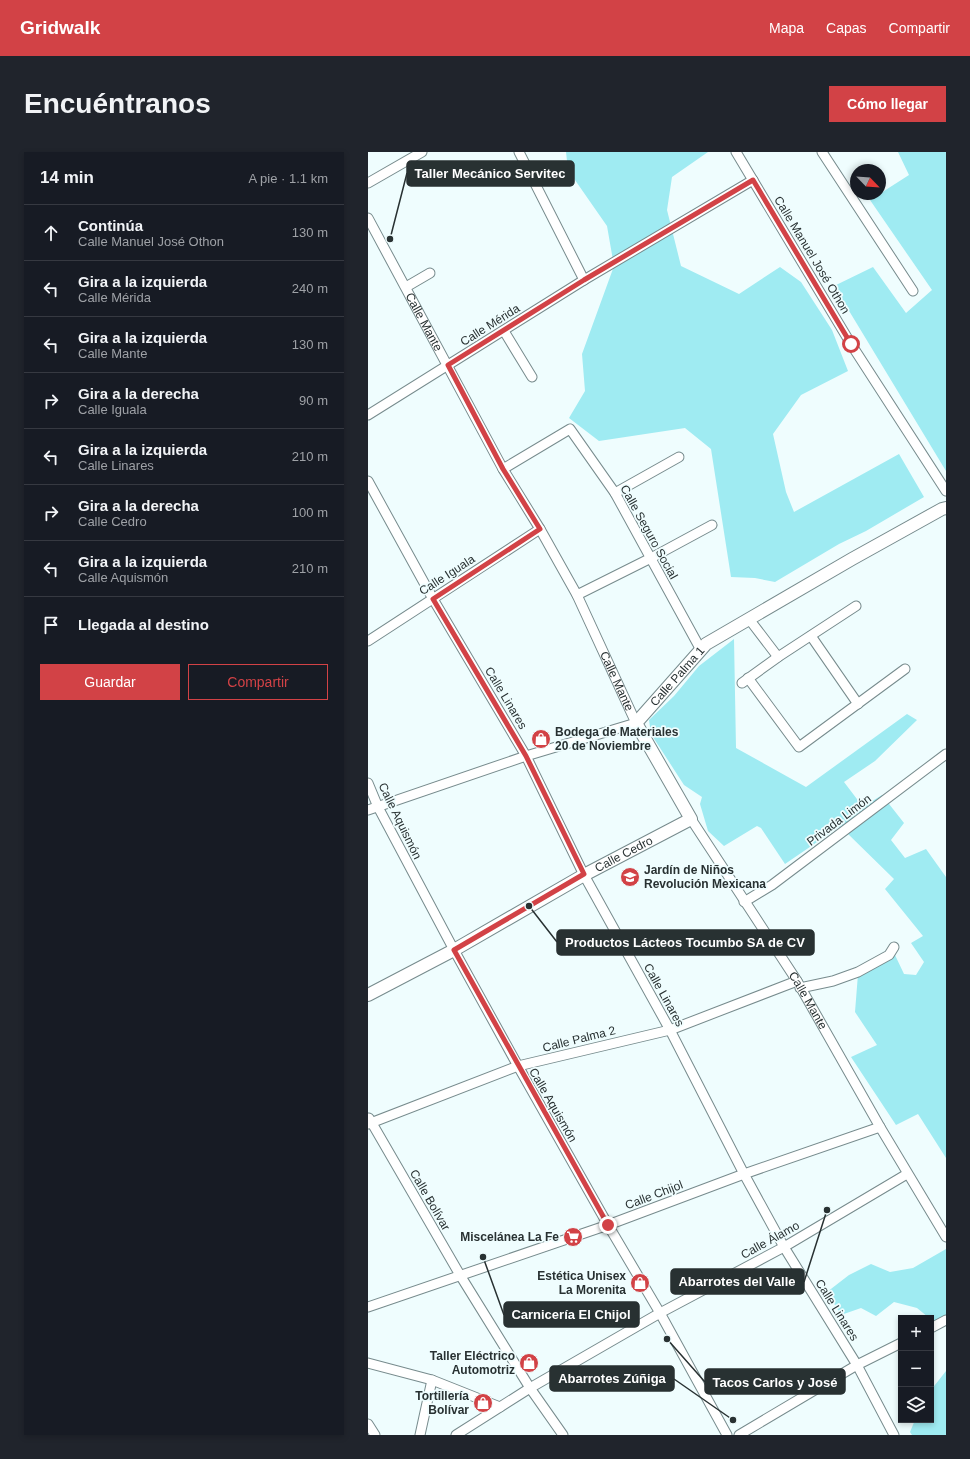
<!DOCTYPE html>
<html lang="es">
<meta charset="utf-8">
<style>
body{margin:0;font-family:Helvetica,sans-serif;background:#20242c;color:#f1f3f6}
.controls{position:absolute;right:12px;bottom:12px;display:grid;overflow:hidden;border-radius:0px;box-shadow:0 2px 6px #0003}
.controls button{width:36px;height:36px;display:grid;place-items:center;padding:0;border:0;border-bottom:1px solid #363941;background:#171b24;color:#f1f3f6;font:20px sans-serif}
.compass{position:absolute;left:482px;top:12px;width:36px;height:36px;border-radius:50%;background:#171b24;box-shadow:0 2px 6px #0003;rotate:115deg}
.stop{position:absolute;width:12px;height:12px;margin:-9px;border:3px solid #d24246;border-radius:50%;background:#fff}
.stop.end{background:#d24246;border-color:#fff;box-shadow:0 1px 4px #0008}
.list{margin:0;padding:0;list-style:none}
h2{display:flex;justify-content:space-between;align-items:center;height:52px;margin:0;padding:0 16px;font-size:17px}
h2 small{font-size:13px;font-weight:400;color:#9ea1a6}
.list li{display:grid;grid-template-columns:26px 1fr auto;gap:12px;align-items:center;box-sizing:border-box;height:56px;padding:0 16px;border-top:1px solid #363941}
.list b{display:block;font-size:15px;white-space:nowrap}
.list p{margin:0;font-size:13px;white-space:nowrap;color:#9ea1a6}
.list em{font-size:13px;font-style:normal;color:#9ea1a6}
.actions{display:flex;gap:8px;padding:12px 16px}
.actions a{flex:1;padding:9px 0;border:1px solid #d24246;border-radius:0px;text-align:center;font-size:14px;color:#d24246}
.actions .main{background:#d24246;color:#fff}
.icon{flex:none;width:22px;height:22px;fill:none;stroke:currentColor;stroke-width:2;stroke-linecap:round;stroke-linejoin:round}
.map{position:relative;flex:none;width:578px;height:1283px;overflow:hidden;border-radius:0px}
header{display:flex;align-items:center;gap:24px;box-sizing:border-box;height:56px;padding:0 20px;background:#d24246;color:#fff}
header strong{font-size:19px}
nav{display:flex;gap:22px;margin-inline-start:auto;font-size:14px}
.intro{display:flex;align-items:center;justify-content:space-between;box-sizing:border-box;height:96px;padding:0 24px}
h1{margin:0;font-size:28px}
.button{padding:10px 18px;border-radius:0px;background:#d24246;color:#fff;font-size:14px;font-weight:700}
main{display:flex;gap:24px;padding:0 24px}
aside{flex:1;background:#171b24;border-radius:0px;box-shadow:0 2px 6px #0003}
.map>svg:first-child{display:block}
.green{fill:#9febf2}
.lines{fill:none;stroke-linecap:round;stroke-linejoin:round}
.minor-casing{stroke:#778b8d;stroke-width:11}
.tertiary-casing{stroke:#778b8d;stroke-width:14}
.minor{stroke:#fff;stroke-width:9}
.tertiary{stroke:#fff;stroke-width:12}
.route{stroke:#d24246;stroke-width:5}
.labels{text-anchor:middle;stroke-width:3.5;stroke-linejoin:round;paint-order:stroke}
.street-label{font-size:12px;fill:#283132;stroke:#effdfe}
.poi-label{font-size:12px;font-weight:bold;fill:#283132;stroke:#effdfe;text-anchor:end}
.leader{fill:none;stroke:#283132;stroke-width:1.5}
.callout-dot{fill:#283132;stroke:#effdfe;stroke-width:1.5}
.callout{fill:#283132;stroke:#283132;stroke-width:1.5}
.callout-label{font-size:13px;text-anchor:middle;font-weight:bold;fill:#fff}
</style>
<header>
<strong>Gridwalk</strong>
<nav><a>Mapa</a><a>Capas</a><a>Compartir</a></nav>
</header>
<div class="intro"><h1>Encuéntranos</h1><a class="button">Cómo llegar</a></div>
<main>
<aside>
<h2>14 min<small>A pie · 1.1 km</small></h2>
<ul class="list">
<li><svg class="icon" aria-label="ahead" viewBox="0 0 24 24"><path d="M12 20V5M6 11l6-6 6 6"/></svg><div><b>Continúa</b><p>Calle Manuel José Othon</p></div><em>130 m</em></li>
<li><svg class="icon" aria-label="left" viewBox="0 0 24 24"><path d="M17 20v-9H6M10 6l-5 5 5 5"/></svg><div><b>Gira a la izquierda</b><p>Calle Mérida</p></div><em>240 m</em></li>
<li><svg class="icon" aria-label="left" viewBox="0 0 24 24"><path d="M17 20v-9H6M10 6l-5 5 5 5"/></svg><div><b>Gira a la izquierda</b><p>Calle Mante</p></div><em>130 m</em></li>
<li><svg class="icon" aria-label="right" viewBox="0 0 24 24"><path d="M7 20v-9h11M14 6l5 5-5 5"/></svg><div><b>Gira a la derecha</b><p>Calle Iguala</p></div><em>90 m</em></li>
<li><svg class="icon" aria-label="left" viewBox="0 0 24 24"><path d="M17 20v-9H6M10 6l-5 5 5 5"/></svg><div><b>Gira a la izquierda</b><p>Calle Linares</p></div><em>210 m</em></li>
<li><svg class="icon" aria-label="right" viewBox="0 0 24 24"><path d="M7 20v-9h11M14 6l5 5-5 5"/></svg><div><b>Gira a la derecha</b><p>Calle Cedro</p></div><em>100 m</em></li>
<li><svg class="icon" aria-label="left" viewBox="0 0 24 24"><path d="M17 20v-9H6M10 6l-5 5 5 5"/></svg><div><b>Gira a la izquierda</b><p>Calle Aquismón</p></div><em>210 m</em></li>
<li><svg class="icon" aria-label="arrive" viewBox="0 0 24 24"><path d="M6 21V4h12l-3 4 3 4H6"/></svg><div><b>Llegada al destino</b></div></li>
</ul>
<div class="actions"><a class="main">Guardar</a><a>Compartir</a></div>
</aside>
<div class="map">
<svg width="578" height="1283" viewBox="0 0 578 1283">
<rect width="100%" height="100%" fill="#effdfe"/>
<g class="green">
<polygon points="198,0 340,0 304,25 299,58 313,114 371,142 412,115 433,130 464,178 480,219 433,243 405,282 418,340 426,360 531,302 556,345 498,379 471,392 407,430 387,426 363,425 343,297 317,276 231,289 201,266 217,239 214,202 246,114 239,74 200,18"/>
<polygon points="530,0 578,0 578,319 466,134 505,115 538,161 564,138 502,48 541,23"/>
<polygon points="366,487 368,596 438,635 539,562 549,568 507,609 476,630 495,655 514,643 536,671 523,688 537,706 558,697 578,725 578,1006 550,962 528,973 483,905 509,893 487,860 490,822 527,803 536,822 548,823 556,810 543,791 555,784 517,737 526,727 477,679 471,675 417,712 393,676 389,674 356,694 340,679 332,652 334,645 316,633 283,582 281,568 306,544 331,514"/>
<polygon points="578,1097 578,1164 566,1170 549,1156 526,1150 508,1164 493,1156 473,1163 459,1140 481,1123 503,1112 522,1120 545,1116"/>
<polygon points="578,1219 578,1283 544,1283 542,1280 547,1268 563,1268 563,1238"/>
</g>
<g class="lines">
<defs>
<g id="minor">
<polyline points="151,0 216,128"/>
<polyline points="368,0 483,192 578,339"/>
<polyline points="454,0 545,139"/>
<polyline points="0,31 54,0"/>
<path id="s1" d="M0,66L135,317L172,377L209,443L268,571L158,604L0,658"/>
<polyline points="38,135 62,121"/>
<polyline points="136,179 164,225"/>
<polyline points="0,263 216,128 385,28"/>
<polyline points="135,317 202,277 247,341 333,498"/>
<polyline points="0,329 65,447 158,604 216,723 302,878 376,1022 416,1095 489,1213 526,1283"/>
<polyline points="247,341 311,305"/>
<polyline points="209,443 283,406 344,373"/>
<polyline points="381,467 410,505"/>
<polyline points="443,484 490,552"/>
<polyline points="0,489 172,377"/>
<polyline points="380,526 431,595 537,517"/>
<polyline points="374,531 410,505 488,454"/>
<polyline points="0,631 10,655 86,798 150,914 240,1073 292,1161 359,1283"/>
<path id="s2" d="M323,667L429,829L512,975L578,1085"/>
<polyline points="376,750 404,733 578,602"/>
<polyline points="432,836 465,829 490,820 521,803 526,795"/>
<polyline points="1,966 92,1123 162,1236 195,1283"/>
<polyline points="0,972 150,914 302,878 429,829"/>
<polyline points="0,1155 240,1073 376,1022 512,975"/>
<polyline points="563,1176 578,1168"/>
<polyline points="0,1211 64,1228 132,1255"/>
<polyline points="0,1272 7,1283"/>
<polyline points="52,1283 64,1228"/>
<polyline points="88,1283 162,1236 292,1161 416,1095 539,1022"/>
<polyline points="371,1283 489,1213 533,1191"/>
</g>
<g id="tertiary">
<path id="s3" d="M0,843L86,798L216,723L323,667L268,571L338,492L484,407L574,357L578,356"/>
</g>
</defs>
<use href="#minor" class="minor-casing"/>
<use href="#tertiary" class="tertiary-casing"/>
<use href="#minor" class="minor"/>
<use href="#tertiary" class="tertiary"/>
</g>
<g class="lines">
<polyline class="route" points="240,1073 86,798 216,722 158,604 65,447 172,377 135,317 80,213 216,128 385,28 483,192"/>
</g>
<defs>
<symbol id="shop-disc" viewBox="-11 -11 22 22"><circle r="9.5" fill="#d24246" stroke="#effdfe"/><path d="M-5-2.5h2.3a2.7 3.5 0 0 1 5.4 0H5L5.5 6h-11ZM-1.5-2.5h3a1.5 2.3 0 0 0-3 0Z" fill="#fff"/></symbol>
<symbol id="school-disc" viewBox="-11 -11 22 22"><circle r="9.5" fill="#d24246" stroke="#effdfe"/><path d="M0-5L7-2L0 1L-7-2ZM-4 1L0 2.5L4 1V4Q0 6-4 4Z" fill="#fff"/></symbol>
<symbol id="supermarket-disc" viewBox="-11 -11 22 22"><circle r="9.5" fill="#d24246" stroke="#effdfe"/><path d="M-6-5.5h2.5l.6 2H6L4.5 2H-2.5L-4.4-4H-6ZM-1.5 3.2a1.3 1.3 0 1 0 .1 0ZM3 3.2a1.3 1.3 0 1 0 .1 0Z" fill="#fff"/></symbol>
</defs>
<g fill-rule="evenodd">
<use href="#shop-disc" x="162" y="576" width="22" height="22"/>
<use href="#school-disc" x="251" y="714" width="22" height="22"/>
<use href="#supermarket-disc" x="194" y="1074" width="22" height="22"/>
<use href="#shop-disc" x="261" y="1120" width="22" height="22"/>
<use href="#shop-disc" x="150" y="1200" width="22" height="22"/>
<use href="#shop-disc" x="104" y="1240" width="22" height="22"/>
</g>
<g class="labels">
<g class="street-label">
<text transform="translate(444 103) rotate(59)" y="4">Calle Manuel José Othon</text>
<text dy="4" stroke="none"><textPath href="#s1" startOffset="118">Calle Mante</textPath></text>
<text transform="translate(122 173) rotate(-32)" y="4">Calle Mérida</text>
<text transform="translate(281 380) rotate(61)" y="4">Calle Seguro Social</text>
<text transform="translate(79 423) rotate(-33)" y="4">Calle Iguala</text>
<text dy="4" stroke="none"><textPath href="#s3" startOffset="541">Calle Palma 1</textPath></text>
<text dy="4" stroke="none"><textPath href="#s1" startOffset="526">Calle Mante</textPath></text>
<text transform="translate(138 546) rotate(59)" y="4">Calle Linares</text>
<text transform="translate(471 668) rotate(-37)" y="4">Privada Limón</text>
<text transform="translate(32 669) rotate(64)" y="4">Calle Aquismón</text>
<text dy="4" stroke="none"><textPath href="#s3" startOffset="292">Calle Cedro</textPath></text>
<text transform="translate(296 843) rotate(61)" y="4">Calle Linares</text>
<text dy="4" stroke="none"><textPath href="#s2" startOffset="216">Calle Mante</textPath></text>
<text transform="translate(211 887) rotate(-14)" y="4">Calle Palma 2</text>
<text transform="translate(185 953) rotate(60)" y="4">Calle Aquismón</text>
<text transform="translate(286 1043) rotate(-21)" y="4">Calle Chijol</text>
<text transform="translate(62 1048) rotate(60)" y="4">Calle Bolívar</text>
<text transform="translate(402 1088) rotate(-29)" y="4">Calle Álamo</text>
<text transform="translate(469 1158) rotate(58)" y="4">Calle Linares</text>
</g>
<g class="poi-label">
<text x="187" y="584" text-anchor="start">Bodega de Materiales<tspan x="187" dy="14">20 de Noviembre</tspan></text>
<text x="276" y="722" text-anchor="start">Jardín de Niños<tspan x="276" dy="14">Revolución Mexicana</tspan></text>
<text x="191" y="1089">Miscelánea La Fe</text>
<text x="258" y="1128">Estética Unisex<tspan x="258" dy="14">La Morenita</tspan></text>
<text x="147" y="1208">Taller Eléctrico<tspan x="147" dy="14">Automotriz</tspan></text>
<text x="101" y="1248">Tortillería<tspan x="101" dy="14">Bolívar</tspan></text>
</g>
</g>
<path class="leader" d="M22 87L39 21M161 754L189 790M459 1058L436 1130M115 1105L136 1163M365 1268L306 1227M299 1187L337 1230"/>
<g class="callout-dot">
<circle cx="22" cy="87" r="4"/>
<circle cx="161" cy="754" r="4"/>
<circle cx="459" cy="1058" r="4"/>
<circle cx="115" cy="1105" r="4"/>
<circle cx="365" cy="1268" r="4"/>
<circle cx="299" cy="1187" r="4"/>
</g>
<g class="callout">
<rect x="39" y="9" width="167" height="25" rx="4"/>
<rect x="189" y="778" width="257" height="25" rx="4"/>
<rect x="303" y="1117" width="133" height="25" rx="4"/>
<rect x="136" y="1150" width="135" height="25" rx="4"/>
<rect x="182" y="1214" width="124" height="25" rx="4"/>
<rect x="337" y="1217" width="140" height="25" rx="4"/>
</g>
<g class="callout-label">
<text x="122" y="26">Taller Mecánico Servitec</text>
<text x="317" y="795">Productos Lácteos Tocumbo SA de CV</text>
<text x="369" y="1134">Abarrotes del Valle</text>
<text x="203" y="1167">Carnicería El Chijol</text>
<text x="244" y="1231">Abarrotes Zúñiga</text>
<text x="407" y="1235">Tacos Carlos y José</text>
</g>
</svg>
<div class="controls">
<button>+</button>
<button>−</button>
<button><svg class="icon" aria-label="layers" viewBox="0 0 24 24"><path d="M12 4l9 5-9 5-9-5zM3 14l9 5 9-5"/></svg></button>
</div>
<svg class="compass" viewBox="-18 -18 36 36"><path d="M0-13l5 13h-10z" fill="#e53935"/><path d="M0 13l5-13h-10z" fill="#9ea1a6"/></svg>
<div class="stop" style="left:483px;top:192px"></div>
<div class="stop end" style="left:240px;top:1073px"></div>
</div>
</main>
